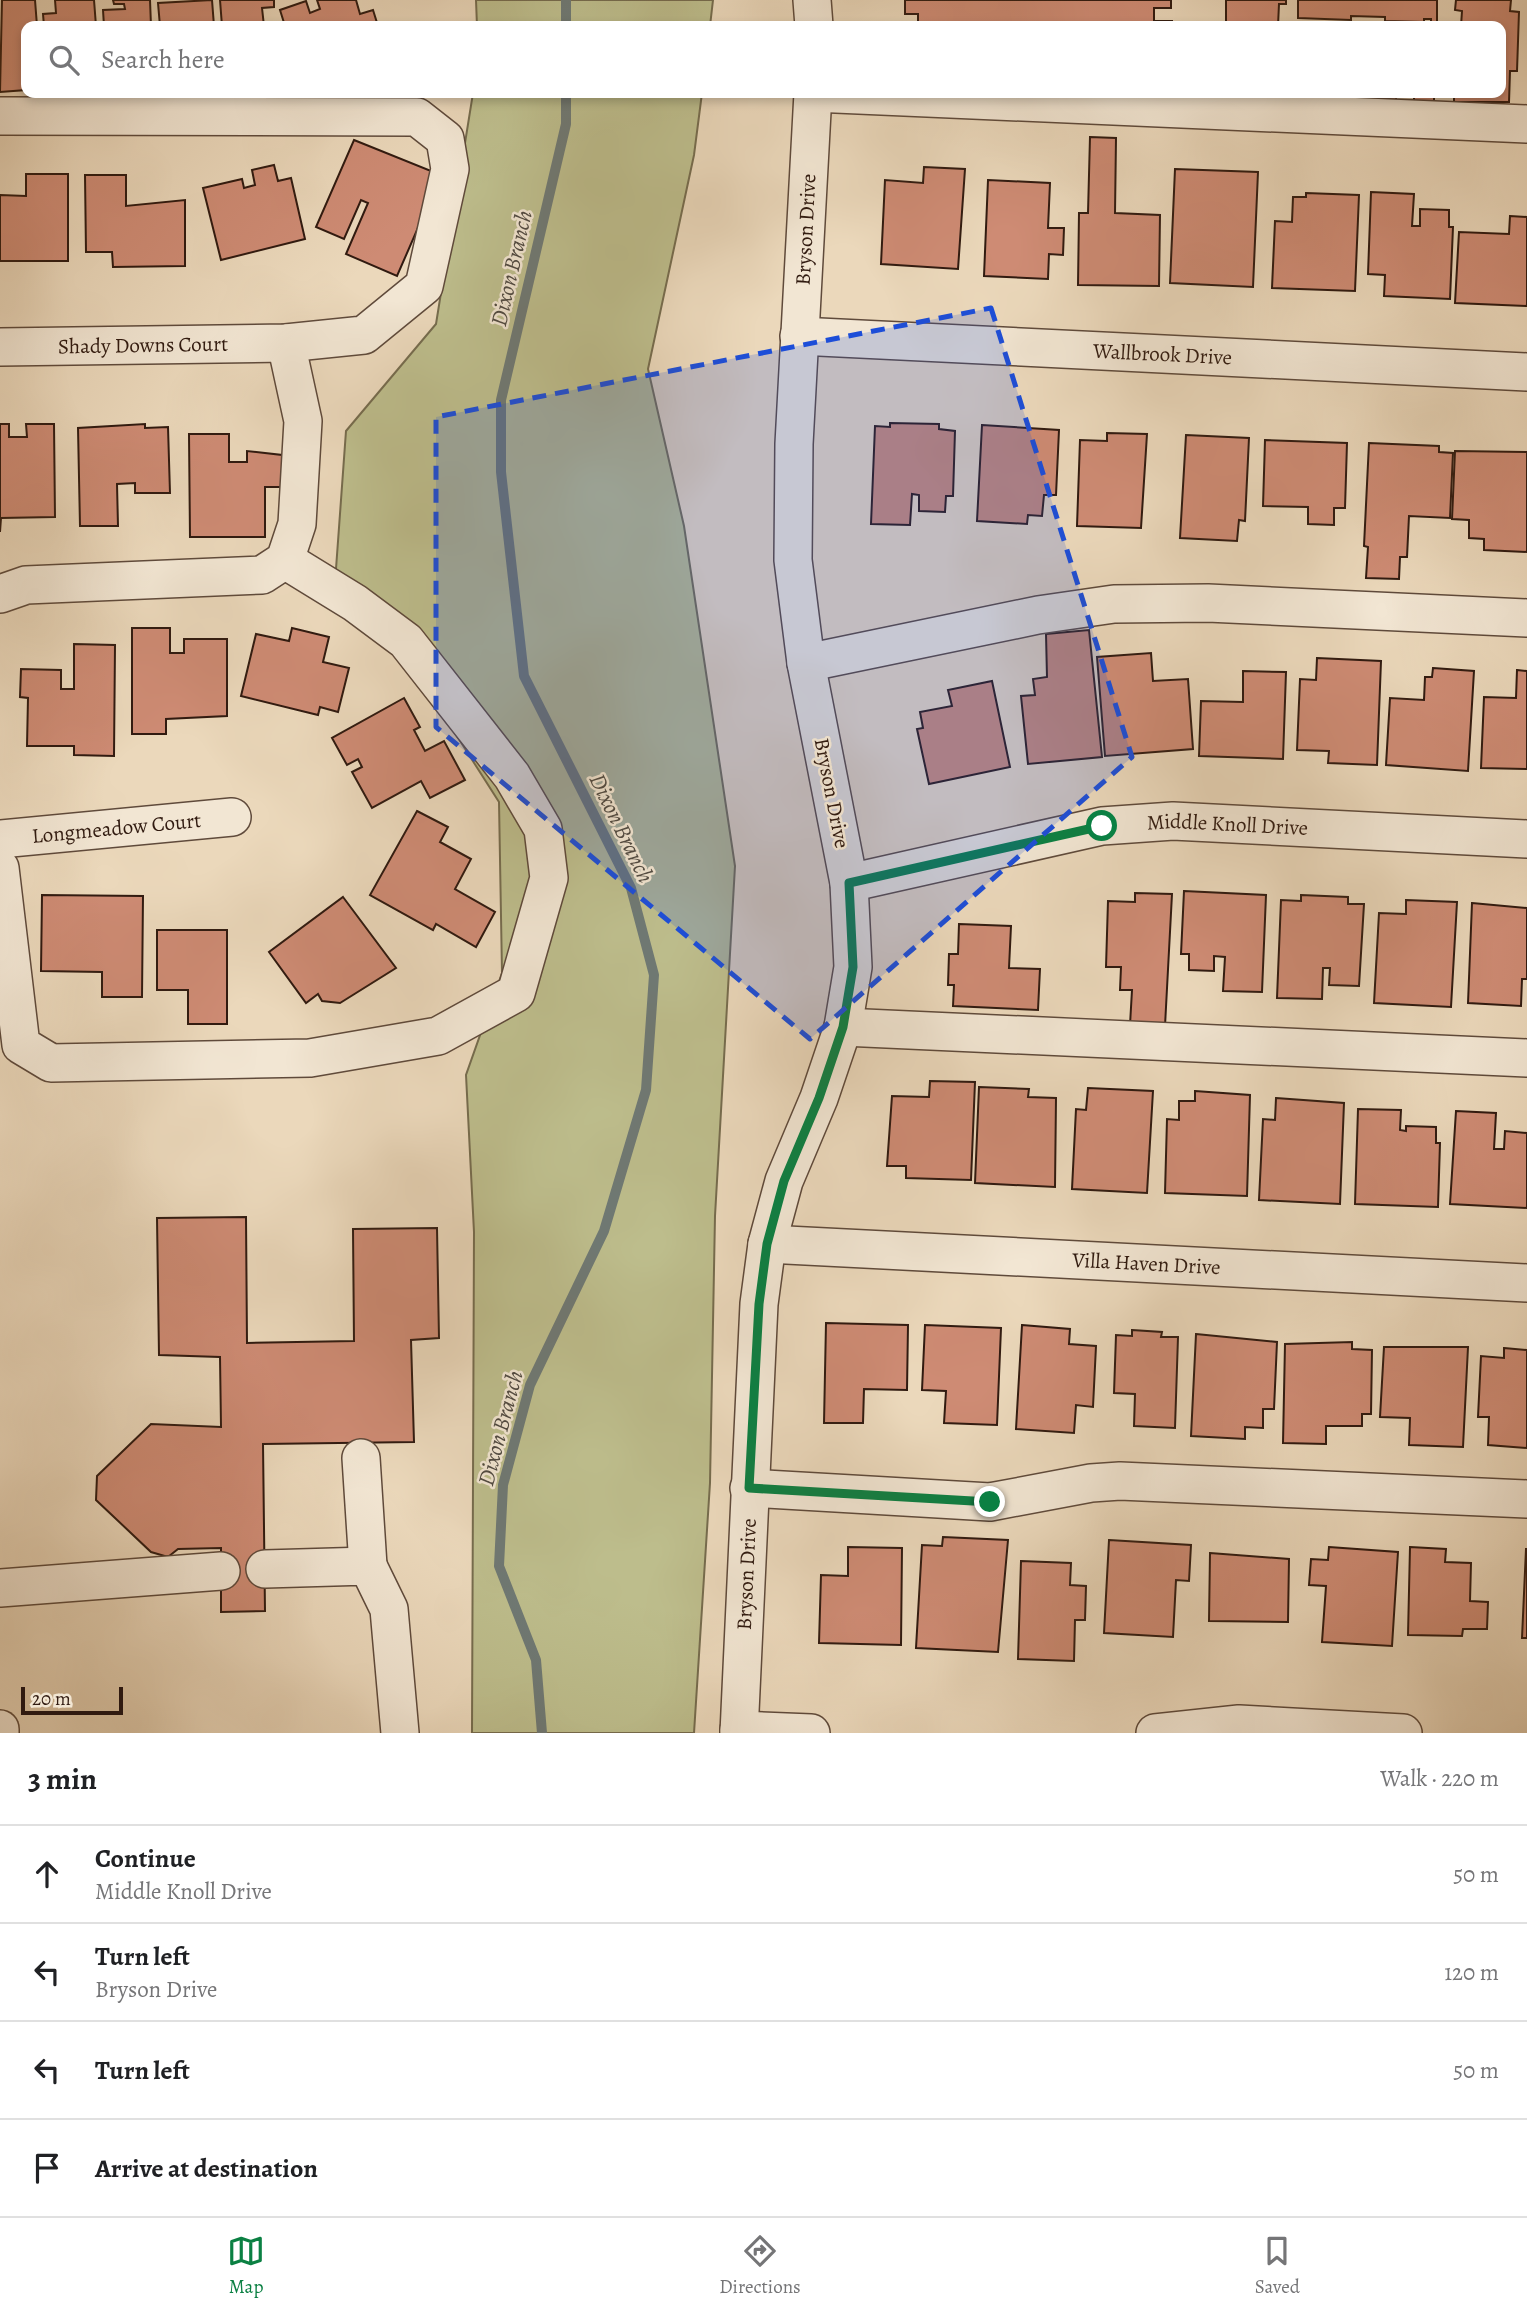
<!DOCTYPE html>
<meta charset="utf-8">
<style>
body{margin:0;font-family:Alegreya,serif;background:#f6f6f6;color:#202124}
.scale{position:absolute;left:21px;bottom:18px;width:102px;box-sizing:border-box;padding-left:7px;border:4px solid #301a10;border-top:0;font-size:19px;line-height:24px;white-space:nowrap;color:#301a10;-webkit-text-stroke:5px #f2e6d3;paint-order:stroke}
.stop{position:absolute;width:21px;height:21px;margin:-16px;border:5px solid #0b8043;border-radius:50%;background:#fff}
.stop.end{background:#0b8043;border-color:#fff;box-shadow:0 2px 7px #0008}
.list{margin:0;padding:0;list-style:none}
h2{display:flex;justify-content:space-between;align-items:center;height:91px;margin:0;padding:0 28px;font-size:30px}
h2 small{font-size:23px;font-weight:400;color:#757577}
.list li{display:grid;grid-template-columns:46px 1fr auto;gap:21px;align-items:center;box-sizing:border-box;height:98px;padding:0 28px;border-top:2px solid #e0e0e0}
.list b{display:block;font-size:26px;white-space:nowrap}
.list p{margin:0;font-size:23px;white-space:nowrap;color:#757577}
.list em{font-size:23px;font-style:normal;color:#757577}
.icon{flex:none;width:38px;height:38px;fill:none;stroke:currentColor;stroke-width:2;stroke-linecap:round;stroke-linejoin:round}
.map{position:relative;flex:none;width:1527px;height:1733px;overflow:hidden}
.search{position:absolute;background:#fff;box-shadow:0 4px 10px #0003;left:21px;right:21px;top:21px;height:77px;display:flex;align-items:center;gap:18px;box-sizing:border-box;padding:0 24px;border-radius:14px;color:#757577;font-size:26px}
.sheet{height:483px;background:#fff}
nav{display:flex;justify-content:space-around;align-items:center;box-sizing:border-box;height:98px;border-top:2px solid #e0e0e0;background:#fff;font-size:19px;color:#757577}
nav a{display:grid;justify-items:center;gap:4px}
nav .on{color:#0b8043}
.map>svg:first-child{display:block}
.green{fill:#bdbd8c;stroke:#766c4e;stroke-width:2}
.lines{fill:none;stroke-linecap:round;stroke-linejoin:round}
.stream{stroke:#6f7974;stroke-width:10}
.building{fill:#ce8b74;stroke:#301a10;stroke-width:2}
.minor-casing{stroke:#5f4a3b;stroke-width:40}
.minor{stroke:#f2e6d3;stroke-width:37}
.route{stroke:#0b8043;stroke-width:9}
.marked{fill:#1d4ed8;fill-opacity:0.2;stroke:#1d4ed8;stroke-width:5;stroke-dasharray:14 9;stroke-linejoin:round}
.labels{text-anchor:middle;stroke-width:5;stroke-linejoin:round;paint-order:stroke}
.street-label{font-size:21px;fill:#301a10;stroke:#f2e6d3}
.water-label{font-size:23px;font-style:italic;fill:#504a42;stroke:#f2e6d3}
</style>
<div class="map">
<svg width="1527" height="1733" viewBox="0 0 1527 1733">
<rect width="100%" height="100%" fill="#ebd8bb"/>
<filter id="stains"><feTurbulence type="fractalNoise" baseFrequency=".00286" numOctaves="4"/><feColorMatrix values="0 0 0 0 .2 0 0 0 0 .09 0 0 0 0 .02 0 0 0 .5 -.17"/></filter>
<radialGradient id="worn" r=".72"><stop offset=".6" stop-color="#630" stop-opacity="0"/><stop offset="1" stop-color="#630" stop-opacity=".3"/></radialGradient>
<g class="green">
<polygon points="476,0 713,0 710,26 477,26"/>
<polygon points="473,93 702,93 694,155 648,369 684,526 735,866 715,1216 710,1483 694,1733 472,1733 474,1232 466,1075 502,973 499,802 418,675 336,569 346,431 436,324"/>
</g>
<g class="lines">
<g class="stream">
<polyline points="566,0 566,26"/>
<polyline points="542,1733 536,1660 499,1566 503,1485 530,1385 604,1231 646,1090 654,975 631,888 524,676 501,472 501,400 566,124 566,93"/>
</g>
</g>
<g class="building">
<polygon points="2,0 35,0 37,26 26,26 26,90 0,92"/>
<polygon points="55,0 94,0 96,26 44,26 43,14 56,13"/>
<polygon points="113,0 150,0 151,26 104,26 103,10 125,9 124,4 114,4"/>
<polygon points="212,0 214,26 160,26 158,3"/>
<polygon points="220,0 274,0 274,7 262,8 264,26 222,26"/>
<polygon points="317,0 356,0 360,14 373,10 378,26 285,26 280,10 306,1 310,13 320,9"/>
<polygon points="905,0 1171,0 1171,8 1154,8 1154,21 1172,21 1172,26 918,26 918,14 905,14"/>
<polygon points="1226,0 1286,0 1286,4 1279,4 1278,26 1226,26"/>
<polygon points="1298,0 1437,0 1437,23 1431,23 1431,19 1424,19 1424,22 1385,21 1385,17 1351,16 1351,20 1298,18"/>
<polygon points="1456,0 1511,0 1510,11 1519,12 1517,71 1510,71 1509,102 1454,102 1454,93 1501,93 1501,26 1461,26 1462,11 1455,10"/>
<polygon points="1296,93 1434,93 1434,102 1414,101 1414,96 1396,96 1396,101 1346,96 1346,100 1335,100 1335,95 1317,94 1316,99 1296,98"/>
<polygon points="1090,137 1116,138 1115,213 1160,215 1159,286 1078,285 1079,213 1088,213"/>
<polygon points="354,140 441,175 397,276 346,254 368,203 361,200 344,239 316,227"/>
<polygon points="274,165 278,181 291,178 305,239 221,260 203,188 242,179 244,188 255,185 252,170"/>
<polygon points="924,167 965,169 958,269 881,264 885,180 923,183"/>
<polygon points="1175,169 1258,172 1253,287 1170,283"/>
<polygon points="26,174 68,174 68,261 0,261 0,195 26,196"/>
<polygon points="85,175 126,175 126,206 185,200 185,266 113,267 112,252 86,252"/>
<polygon points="988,180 1050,183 1048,228 1064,228 1063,255 1049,254 1048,279 984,276"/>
<polygon points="1371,192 1414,194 1412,226 1420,226 1420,209 1449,210 1449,227 1453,227 1450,299 1384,296 1385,275 1368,274"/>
<polygon points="1306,193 1359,195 1355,291 1272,288 1275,221 1292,222 1293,197 1306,197"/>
<polygon points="1510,216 1527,217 1527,306 1455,303 1459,232 1509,234"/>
<polygon points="890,423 939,424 939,429 955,431 953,496 946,496 945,512 919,511 919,495 912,494 910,525 871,524 875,426 890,427"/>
<polygon points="0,424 9,424 9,437 27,437 26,424 54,424 55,517 1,518 0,532"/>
<polygon points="145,424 145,428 168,427 170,493 135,493 135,483 117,484 118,526 80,526 78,428"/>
<polygon points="982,425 1059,430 1056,495 1044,495 1042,516 1028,515 1027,524 977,521"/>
<polygon points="1107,433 1147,434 1141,528 1077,526 1080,440 1107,441"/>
<polygon points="189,434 229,434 229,462 247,462 247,451 282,455 282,487 265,487 265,537 190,537"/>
<polygon points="1186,435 1249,438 1245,521 1239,520 1237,541 1180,538"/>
<polygon points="1265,440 1347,443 1345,508 1334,508 1334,525 1308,524 1308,507 1263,506"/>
<polygon points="1369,443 1439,446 1439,452 1453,453 1450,518 1409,516 1407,557 1400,557 1399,579 1366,578 1368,547 1364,546"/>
<polygon points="1455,451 1527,452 1527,552 1484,550 1484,539 1469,538 1469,520 1452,519"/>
<polygon points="132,628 170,628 170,653 184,653 184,639 227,639 227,716 166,719 166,734 132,734"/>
<polygon points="292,628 329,637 323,662 349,668 338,712 320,707 318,715 241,696 256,634 289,641"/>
<polygon points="1089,630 1102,757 1028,764 1021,696 1035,695 1033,679 1047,677 1046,634"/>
<polygon points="74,644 115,645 114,756 74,755 74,746 27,746 28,698 20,697 21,669 61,670 61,689 74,689"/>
<polygon points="1151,653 1153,681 1188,679 1193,749 1105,756 1097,657"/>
<polygon points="1317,658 1381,661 1377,765 1328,763 1329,751 1297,750 1300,679 1316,680"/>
<polygon points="1433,668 1474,671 1468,771 1386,765 1390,698 1424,700 1425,677 1432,677"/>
<polygon points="1517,670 1527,671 1527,769 1481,768 1484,697 1516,698"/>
<polygon points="1243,671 1286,672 1283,759 1199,756 1201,701 1243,702"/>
<polygon points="992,681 1010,767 929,784 917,729 923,728 920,712 952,706 948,690"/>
<polygon points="404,698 420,727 414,730 425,751 444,741 465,780 430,798 421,781 372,808 352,772 362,767 358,759 347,765 332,738"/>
<polygon points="417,811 448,827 440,842 471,859 455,889 495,912 476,947 436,924 433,930 370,895"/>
<polygon points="1184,891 1266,895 1262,992 1223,991 1225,957 1214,956 1214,971 1189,970 1189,954 1181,954"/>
<polygon points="1135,893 1172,894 1165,1026 1130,1025 1132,990 1120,990 1121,967 1106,967 1108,901 1135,902"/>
<polygon points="42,895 143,896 142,997 102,997 102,972 41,971"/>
<polygon points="1301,895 1348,897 1348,904 1364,904 1359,986 1329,985 1330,968 1323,968 1322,999 1277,998 1281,900 1301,901"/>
<polygon points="343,897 396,968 340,1003 322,1001 318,994 306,1003 269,952"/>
<polygon points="1406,900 1457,902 1451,1007 1374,1003 1379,913 1406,914"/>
<polygon points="1472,903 1527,908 1527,979 1522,979 1521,1006 1468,1003"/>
<polygon points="959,924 1011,926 1009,968 1040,969 1038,1010 953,1006 954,985 948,985 949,954 958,954"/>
<polygon points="157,930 227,930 227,1024 188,1024 188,990 157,990"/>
<polygon points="930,1081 975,1082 971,1180 906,1178 906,1166 887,1166 892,1096 929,1097"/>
<polygon points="979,1087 1029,1089 1028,1097 1056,1098 1055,1187 975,1183"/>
<polygon points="1088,1088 1153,1091 1147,1193 1072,1189 1076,1109 1086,1110"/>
<polygon points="1195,1091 1250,1095 1247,1196 1165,1193 1167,1119 1179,1120 1179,1101 1195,1101"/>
<polygon points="1276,1098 1344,1103 1340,1204 1259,1200 1263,1119 1275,1120"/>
<polygon points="1358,1109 1401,1110 1400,1130 1406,1131 1406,1126 1436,1127 1436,1143 1440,1143 1438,1207 1355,1204"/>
<polygon points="1456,1111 1496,1113 1494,1149 1504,1149 1505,1131 1527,1133 1527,1208 1450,1204"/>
<polygon points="246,1217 247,1343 354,1341 353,1229 437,1228 439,1338 411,1340 414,1442 263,1444 265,1611 221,1612 221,1548 178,1549 168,1557 151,1552 96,1500 97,1476 151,1424 221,1427 220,1357 159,1355 157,1218"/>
<polygon points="826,1323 908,1325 907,1390 864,1389 863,1423 824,1423"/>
<polygon points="925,1325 1001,1328 997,1425 944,1423 946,1391 922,1390"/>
<polygon points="1022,1325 1070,1329 1069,1344 1096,1346 1093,1407 1076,1405 1074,1433 1016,1429"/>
<polygon points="1132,1330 1162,1332 1161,1337 1178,1337 1175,1428 1134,1426 1135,1394 1114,1393 1116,1335 1132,1336"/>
<polygon points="1196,1334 1277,1342 1274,1409 1263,1409 1263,1428 1245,1427 1245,1439 1191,1436"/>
<polygon points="1352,1342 1352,1349 1372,1350 1371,1414 1362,1414 1362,1426 1326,1426 1326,1444 1283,1443 1285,1344"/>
<polygon points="1384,1347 1468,1347 1463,1447 1409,1445 1410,1418 1380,1417"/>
<polygon points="1504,1348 1527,1350 1527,1448 1488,1445 1489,1417 1478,1417 1481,1356 1504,1358"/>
<polygon points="943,1537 1008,1540 998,1652 916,1648 922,1545 942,1546"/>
<polygon points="1109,1540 1191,1545 1189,1581 1176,1580 1173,1637 1104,1633"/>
<polygon points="848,1547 902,1548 901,1645 819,1643 821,1575 848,1576"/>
<polygon points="1329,1547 1398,1552 1392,1646 1322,1642 1326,1586 1309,1585 1311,1559 1328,1560"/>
<polygon points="1410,1547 1446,1549 1445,1562 1471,1563 1470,1601 1488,1602 1487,1629 1463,1629 1462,1636 1408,1635"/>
<polygon points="1526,1549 1527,1549 1527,1638 1522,1638"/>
<polygon points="1210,1553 1289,1559 1288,1622 1209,1621"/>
<polygon points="1021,1561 1071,1563 1070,1585 1086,1586 1085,1620 1075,1620 1074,1661 1018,1659"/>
</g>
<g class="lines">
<defs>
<g id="minor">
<polyline points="812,0 814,26"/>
<polyline points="813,93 1527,124"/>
<polyline points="0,116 417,117 445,139 450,169 424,286 364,335 286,343 0,347"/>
<path id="s1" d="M799,336L1527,372"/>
<polyline points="0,594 26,585 262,575 285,560 297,524 303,421 286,343"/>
<polyline points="806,663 1038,615 1114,604 1208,603 1527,618"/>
<path id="s2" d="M0,839L232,817"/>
<polyline points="0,868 21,1045 51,1063 310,1058 438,1036 516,993 549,878 543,829 512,776 406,641 355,603 285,560"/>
<path id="s3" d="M849,883L1102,826L1173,821L1527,839"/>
<polyline points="843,1027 1527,1058"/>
<path id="s4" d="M767,1244L1527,1283"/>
<polyline points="361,1458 368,1566"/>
<polyline points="749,1488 990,1502 1091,1483 1120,1481 1527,1499"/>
<polyline points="265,1569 368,1566 389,1609 400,1733"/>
<polyline points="0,1588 221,1571"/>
<polyline points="0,1729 0,1733"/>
<polyline points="739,1730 811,1733"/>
<path id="s5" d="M739,1733L759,1304L767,1244L784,1181L819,1098L843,1027L853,967L849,883L806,663L793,560L794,444L813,93"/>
<polyline points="1155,1733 1239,1724 1403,1733"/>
</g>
</defs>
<use href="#minor" class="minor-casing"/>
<use href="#minor" class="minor"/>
</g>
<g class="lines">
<polyline class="route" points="990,1502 749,1488 759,1304 767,1244 784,1181 819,1098 843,1027 853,967 849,883 1102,826"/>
</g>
<path class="marked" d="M991,308L1132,757L810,1039L436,727V417Z"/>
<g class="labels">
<g class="street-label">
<text dy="7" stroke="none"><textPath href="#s5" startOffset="1524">Bryson Drive</textPath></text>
<text transform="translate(143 345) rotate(-1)" y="7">Shady Downs Court</text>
<text dy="7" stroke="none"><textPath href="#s1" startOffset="364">Wallbrook Drive</textPath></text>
<text transform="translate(832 793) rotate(79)" y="7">Bryson Drive</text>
<text dy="7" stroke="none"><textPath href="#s3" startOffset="385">Middle Knoll Drive</textPath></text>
<text dy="7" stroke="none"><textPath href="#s2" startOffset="117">Longmeadow Court</textPath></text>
<text dy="7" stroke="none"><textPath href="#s4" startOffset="380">Villa Haven Drive</textPath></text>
<text dy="7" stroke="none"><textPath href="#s5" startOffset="159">Bryson Drive</textPath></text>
</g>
<g class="water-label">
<text transform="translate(511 268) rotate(-77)" y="8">Dixon Branch</text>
<text transform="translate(622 828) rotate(64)" y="8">Dixon Branch</text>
<text transform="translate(500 1428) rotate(-75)" y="8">Dixon Branch</text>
</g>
</g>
<rect width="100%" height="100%" filter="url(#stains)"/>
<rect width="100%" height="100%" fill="url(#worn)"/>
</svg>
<div class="scale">20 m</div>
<div class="stop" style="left:1102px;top:826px"></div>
<div class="stop end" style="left:990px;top:1502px"></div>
<div class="search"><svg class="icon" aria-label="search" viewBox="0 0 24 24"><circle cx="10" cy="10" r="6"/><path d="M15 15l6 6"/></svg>Search here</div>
</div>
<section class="sheet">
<h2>3 min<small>Walk · 220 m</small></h2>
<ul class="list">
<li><svg class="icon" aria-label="ahead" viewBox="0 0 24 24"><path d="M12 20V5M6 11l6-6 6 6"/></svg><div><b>Continue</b><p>Middle Knoll Drive</p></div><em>50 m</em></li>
<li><svg class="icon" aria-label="left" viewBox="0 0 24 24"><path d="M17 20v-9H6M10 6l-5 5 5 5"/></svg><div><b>Turn left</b><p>Bryson Drive</p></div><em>120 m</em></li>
<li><svg class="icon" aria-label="left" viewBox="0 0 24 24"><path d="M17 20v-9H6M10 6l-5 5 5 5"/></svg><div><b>Turn left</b></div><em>50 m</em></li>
<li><svg class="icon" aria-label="arrive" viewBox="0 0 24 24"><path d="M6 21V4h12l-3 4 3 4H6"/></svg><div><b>Arrive at destination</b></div></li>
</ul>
</section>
<nav>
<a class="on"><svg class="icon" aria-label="map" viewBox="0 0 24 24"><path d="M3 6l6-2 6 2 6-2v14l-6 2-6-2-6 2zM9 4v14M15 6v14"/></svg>Map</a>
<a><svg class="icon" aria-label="directions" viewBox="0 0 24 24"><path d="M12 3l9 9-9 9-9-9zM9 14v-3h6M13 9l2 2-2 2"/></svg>Directions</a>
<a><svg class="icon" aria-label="saved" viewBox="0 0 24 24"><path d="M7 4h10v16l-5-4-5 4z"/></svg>Saved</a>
</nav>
